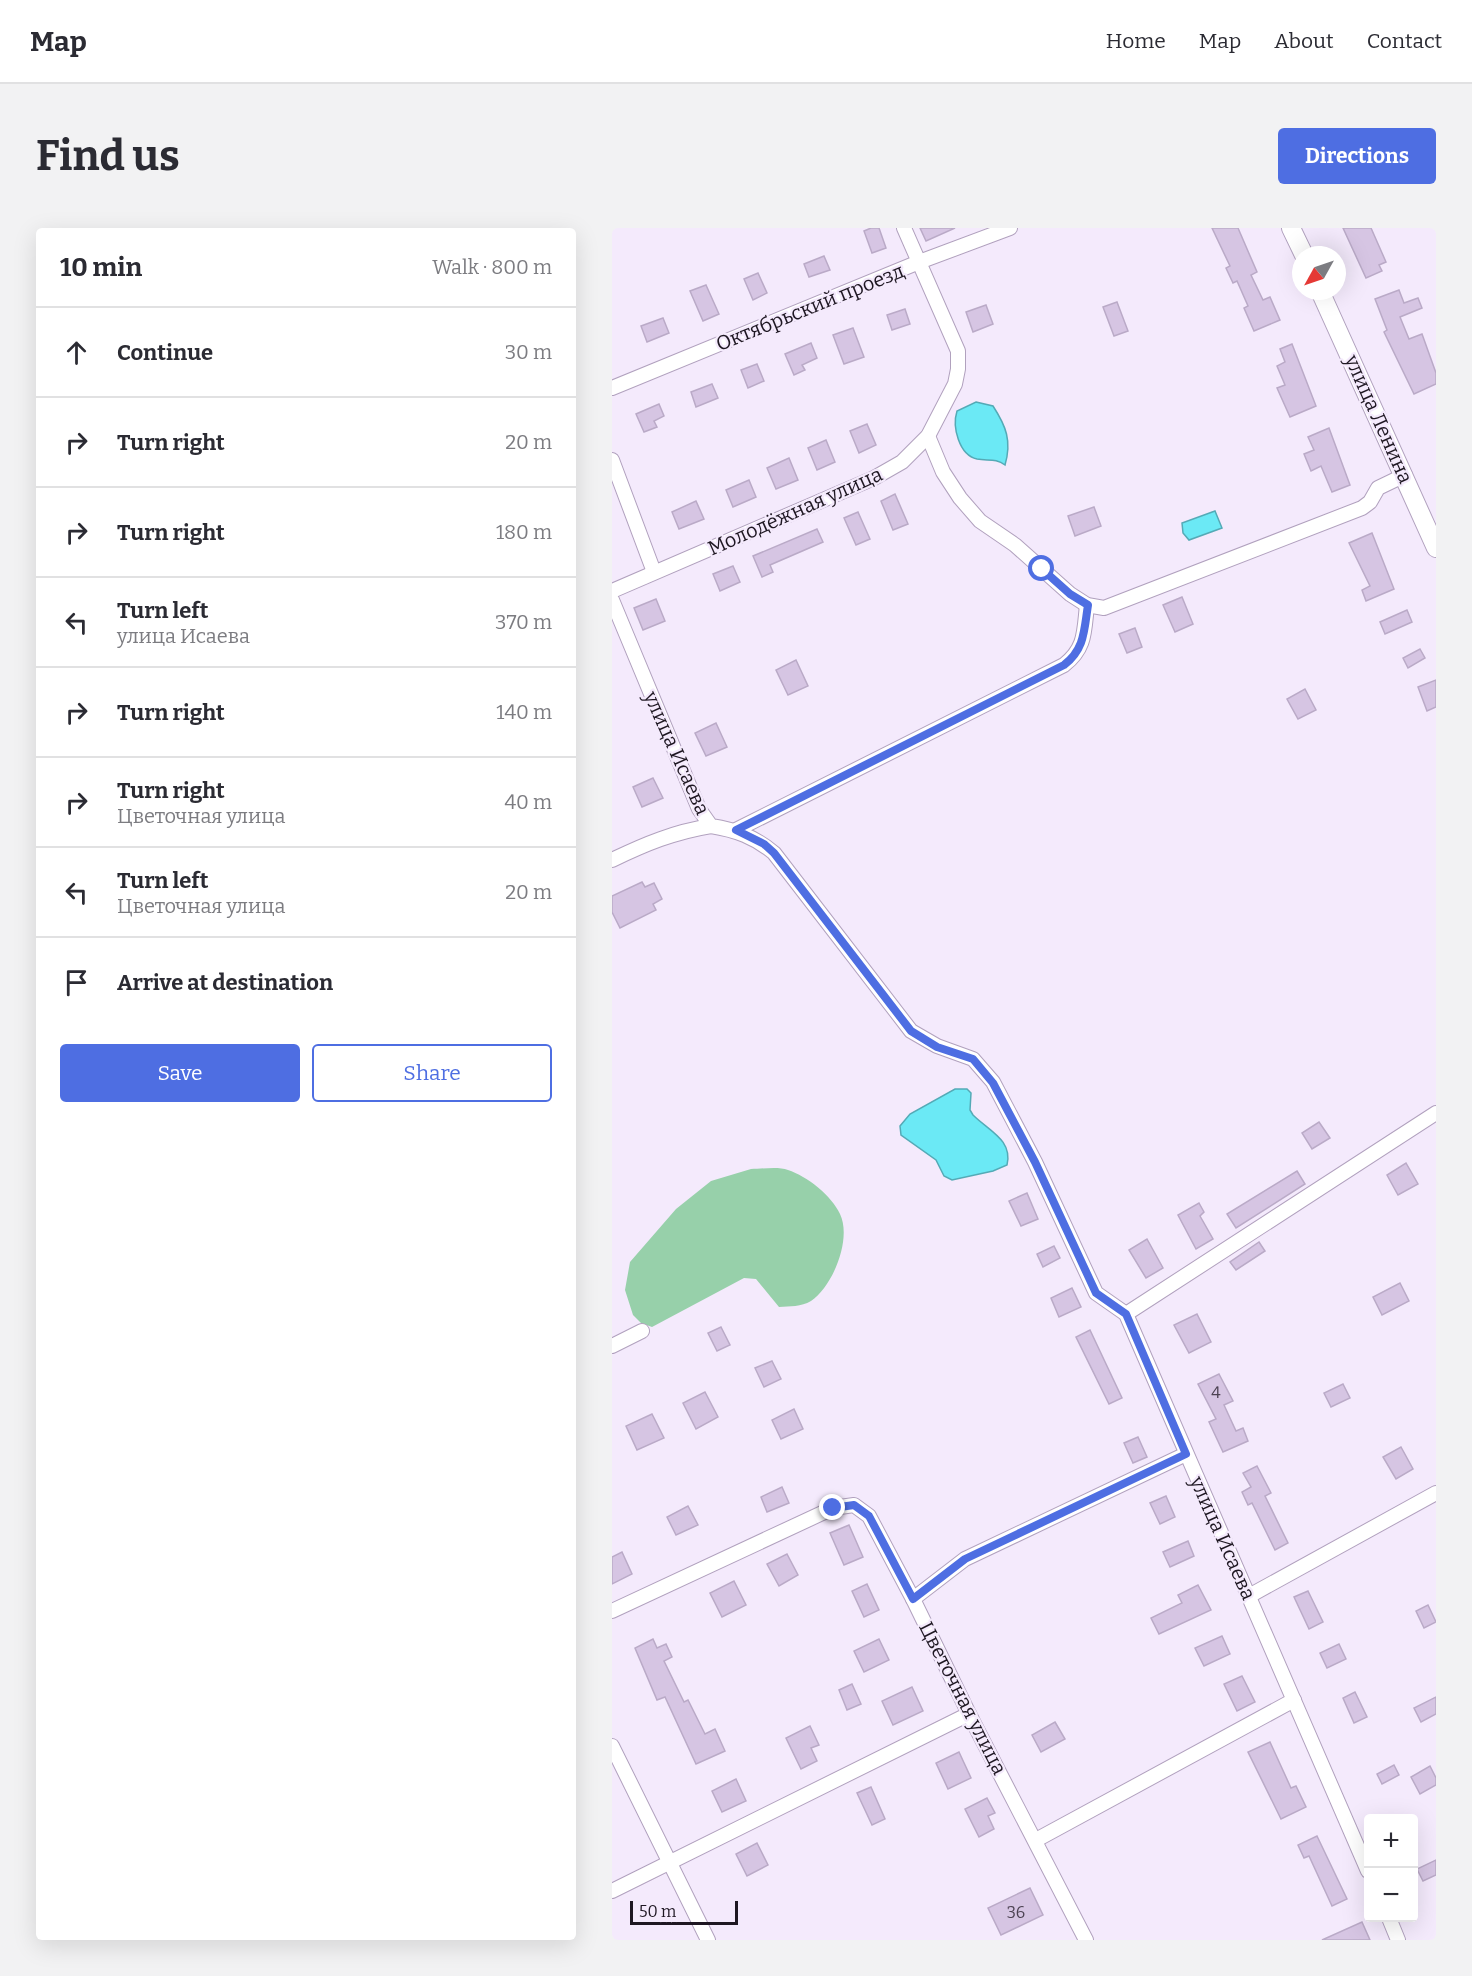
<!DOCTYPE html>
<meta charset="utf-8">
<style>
body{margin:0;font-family:Bitter,serif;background:#f2f2f3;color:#2b2b33}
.controls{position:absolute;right:18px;bottom:18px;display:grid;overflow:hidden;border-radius:6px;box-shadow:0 6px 24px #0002}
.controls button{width:54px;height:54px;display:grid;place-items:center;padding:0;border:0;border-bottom:2px solid #e1e1e2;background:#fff;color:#2b2b33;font:30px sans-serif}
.compass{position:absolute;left:680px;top:18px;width:54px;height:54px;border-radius:50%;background:#fff;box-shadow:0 6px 24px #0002;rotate:230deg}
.scale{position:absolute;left:18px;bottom:15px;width:108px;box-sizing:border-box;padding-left:6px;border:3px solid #1e1722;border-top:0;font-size:16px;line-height:21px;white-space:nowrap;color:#1e1722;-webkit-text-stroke:4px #f4eafc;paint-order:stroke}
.stop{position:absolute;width:18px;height:18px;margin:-14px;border:4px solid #4e6ee2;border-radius:50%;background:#fff}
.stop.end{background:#4e6ee2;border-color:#fff;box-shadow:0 2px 6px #0008}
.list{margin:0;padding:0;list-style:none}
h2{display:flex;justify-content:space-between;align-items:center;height:78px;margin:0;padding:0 24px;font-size:26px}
h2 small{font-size:20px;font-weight:400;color:#7c7c81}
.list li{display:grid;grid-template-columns:39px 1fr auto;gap:18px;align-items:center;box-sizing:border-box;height:90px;padding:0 24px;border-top:2px solid #e1e1e2}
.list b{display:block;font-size:22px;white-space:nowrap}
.list p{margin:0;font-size:20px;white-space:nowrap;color:#7c7c81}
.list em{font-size:20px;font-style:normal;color:#7c7c81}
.actions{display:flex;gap:12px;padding:18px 24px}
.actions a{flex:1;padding:14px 0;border:2px solid #4e6ee2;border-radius:6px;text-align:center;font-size:21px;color:#4e6ee2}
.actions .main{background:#4e6ee2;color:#fff}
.icon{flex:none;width:33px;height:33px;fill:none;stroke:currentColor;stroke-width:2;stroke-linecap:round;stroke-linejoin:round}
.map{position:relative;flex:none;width:824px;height:1712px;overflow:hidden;border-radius:6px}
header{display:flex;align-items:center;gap:36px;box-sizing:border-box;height:84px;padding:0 30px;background:#fff;border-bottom:2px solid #e1e1e2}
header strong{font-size:28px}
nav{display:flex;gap:33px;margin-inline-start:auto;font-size:21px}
.intro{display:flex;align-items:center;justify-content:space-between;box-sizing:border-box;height:144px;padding:0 36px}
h1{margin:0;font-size:42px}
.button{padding:15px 27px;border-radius:6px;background:#4e6ee2;color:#fff;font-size:21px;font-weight:700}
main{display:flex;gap:36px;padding:0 36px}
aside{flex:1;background:#fff;border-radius:6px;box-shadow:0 6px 24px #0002}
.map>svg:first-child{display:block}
.green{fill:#97d0aa}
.water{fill:#6be9f5;stroke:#54aab6;stroke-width:1.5}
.building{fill:#d6c5e3;stroke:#baaac7;stroke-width:1.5}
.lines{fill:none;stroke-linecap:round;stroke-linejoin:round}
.minor-casing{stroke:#b1a1be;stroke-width:16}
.major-casing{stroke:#b1a1be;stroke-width:20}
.minor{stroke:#fff;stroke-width:14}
.major{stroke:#fff;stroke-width:18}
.route{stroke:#4e6ee2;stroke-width:8}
.labels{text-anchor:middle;stroke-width:4.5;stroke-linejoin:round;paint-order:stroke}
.number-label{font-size:16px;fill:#4c4252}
.street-label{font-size:20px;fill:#1e1722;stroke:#f4eafc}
</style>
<header>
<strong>Map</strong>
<nav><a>Home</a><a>Map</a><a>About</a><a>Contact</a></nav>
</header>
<div class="intro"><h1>Find us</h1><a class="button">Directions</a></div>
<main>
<aside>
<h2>10 min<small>Walk · 800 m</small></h2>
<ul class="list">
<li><svg class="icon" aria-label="ahead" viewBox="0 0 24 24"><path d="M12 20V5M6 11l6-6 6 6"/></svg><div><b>Continue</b></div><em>30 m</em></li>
<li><svg class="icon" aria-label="right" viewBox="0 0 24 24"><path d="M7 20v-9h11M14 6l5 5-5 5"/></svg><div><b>Turn right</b></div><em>20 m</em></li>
<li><svg class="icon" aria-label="right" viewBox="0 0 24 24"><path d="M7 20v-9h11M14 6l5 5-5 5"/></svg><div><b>Turn right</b></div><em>180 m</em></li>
<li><svg class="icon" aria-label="left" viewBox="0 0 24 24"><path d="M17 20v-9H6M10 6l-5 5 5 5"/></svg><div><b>Turn left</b><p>улица Исаева</p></div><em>370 m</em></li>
<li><svg class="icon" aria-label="right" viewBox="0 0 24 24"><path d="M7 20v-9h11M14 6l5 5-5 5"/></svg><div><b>Turn right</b></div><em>140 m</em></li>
<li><svg class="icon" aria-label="right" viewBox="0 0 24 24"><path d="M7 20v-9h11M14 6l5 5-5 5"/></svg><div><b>Turn right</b><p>Цветочная улица</p></div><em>40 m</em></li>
<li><svg class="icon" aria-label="left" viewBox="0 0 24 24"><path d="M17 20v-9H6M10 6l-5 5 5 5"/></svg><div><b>Turn left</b><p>Цветочная улица</p></div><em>20 m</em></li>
<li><svg class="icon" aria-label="arrive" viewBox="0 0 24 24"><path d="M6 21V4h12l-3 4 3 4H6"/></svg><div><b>Arrive at destination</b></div></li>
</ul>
<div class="actions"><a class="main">Save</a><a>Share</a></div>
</aside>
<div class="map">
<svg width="824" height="1712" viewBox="0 0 824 1712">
<rect width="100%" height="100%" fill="#f4eafc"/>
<path class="green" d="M139,941C150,941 166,938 176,942C195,948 220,968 228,986C240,1011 221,1058 199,1073C189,1079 178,1078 167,1079L144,1051L132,1050L40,1099L29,1095L21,1087L13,1062L18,1034L64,981L99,953Z"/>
<g class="water">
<path d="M364,174L381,178C394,198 400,213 393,237C384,230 376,233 365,231C347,227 340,199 345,183Z"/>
<polygon points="603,283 610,300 577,312 571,305 570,295"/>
<path d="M343,861H355L359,865L358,882L361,887C377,903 401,912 395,937L381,943L340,952L332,948L324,932L289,907L288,898L298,886Z"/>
</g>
<g class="building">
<polygon points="259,0 267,0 274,20 260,25 252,3"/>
<polygon points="308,0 343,0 314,13"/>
<polygon points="600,0 626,0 645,44 639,47 651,72 658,69 668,92 642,103 632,80 636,78 625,53 621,55 614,40 618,38"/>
<polygon points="731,0 759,0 774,34 767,37 770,43 754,50"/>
<polygon points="212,28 218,42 197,49 192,36"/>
<polygon points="146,45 155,65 141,72 132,51"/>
<polygon points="94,57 107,86 91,93 78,63"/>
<polygon points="787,62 792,75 806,70 810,80 788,89 797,111 810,106 824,145 824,156 802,166 772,104 775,102 763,71"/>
<polygon points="505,74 516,103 502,108 491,79"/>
<polygon points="374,77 381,96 361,104 354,84"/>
<polygon points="293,81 298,96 280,102 275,87"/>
<polygon points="51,90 57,105 35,114 29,98"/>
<polygon points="241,100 252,129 232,136 221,107"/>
<polygon points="199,115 205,130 190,137 193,142 182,147 173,126"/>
<polygon points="680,116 704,178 678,189 665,160 673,157 665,138 673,134 668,121"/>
<polygon points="145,136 152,153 136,160 129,142"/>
<polygon points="100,156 106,170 84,179 79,164"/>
<polygon points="47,176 52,188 42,193 45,199 32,204 24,186"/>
<polygon points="255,196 264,217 247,225 238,203"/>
<polygon points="717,200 738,257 720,264 709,238 699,243 692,226 702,222 696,209"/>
<polygon points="214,212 223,234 205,242 196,220"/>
<polygon points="177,230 186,252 164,261 155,240"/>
<polygon points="137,252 144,269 121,279 114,262"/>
<polygon points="283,266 296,296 281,302 269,273"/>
<polygon points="84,273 92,291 67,301 60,284"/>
<polygon points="482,279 489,298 463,308 456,288"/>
<polygon points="246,284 258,311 244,317 232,290"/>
<polygon points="205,301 211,314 158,337 161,344 150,349 141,328"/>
<polygon points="760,305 782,361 754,373 750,362 758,358 737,315"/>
<polygon points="121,338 128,354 108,363 101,346"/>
<polygon points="570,369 581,396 563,404 551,377"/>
<polygon points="44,371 53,393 31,402 22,380"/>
<polygon points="795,382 800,394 773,406 768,394"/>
<polygon points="523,400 530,419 515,425 507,406"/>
<polygon points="808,421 813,430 796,440 791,430"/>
<polygon points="184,432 196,458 176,467 164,442"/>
<polygon points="824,452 824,479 815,483 806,459"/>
<polygon points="693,461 704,482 686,491 675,471"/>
<polygon points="104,495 115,519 94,528 83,505"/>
<polygon points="41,550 51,570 30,579 21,559"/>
<polygon points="30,654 33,659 42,655 50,671 41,676 44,682 8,700 0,684 0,668"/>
<polygon points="707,894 718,910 700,921 690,905"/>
<polygon points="794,935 806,956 786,967 775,947"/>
<polygon points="685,943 693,956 624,1000 615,986"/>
<polygon points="415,965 426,991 409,998 397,973"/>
<polygon points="587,975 592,984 588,988 601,1011 584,1021 566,987"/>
<polygon points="535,1011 551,1040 534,1050 517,1022"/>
<polygon points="647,1014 653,1023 624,1042 618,1034"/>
<polygon points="442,1018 448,1030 431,1039 425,1026"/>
<polygon points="788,1055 797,1073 770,1087 761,1069"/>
<polygon points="460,1060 469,1079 447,1089 439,1070"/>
<polygon points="585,1086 599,1114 577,1125 562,1097"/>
<polygon points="109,1099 118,1117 105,1123 96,1105"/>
<polygon points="478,1102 510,1170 497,1176 464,1109"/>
<polygon points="160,1133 169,1151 152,1159 143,1140"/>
<polygon points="607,1146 621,1173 612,1177 624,1203 631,1200 636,1213 611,1224 597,1194 604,1191 586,1156"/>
<polygon points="731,1156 738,1170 719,1179 712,1165"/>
<polygon points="93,1164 106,1189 84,1201 71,1175"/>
<polygon points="182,1181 191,1201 169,1211 160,1192"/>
<polygon points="40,1186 52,1210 25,1222 14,1198"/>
<polygon points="526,1209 535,1229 521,1235 512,1215"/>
<polygon points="789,1219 801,1241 784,1251 771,1229"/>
<polygon points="645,1238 659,1265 653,1268 676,1315 663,1322 640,1275 636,1277 630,1264 639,1259 631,1245"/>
<polygon points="170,1259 177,1275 155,1284 149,1269"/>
<polygon points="554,1268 563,1289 548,1296 538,1275"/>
<polygon points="76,1278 86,1297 64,1307 55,1289"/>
<polygon points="237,1297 251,1329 232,1337 218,1305"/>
<polygon points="576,1313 582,1328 558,1339 551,1324"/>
<polygon points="10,1324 20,1346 0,1356 0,1329"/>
<polygon points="175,1326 186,1347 167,1358 155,1336"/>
<polygon points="122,1353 134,1377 110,1389 98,1365"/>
<polygon points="255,1356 267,1382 252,1389 240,1363"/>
<polygon points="586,1357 599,1382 547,1406 539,1390 570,1375 566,1367"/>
<polygon points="696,1363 711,1394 697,1401 682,1369"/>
<polygon points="816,1377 824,1394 812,1400 804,1383"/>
<polygon points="610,1408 618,1426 592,1438 583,1420"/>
<polygon points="41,1411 45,1420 54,1416 60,1429 52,1433 72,1474 76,1472 93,1506 103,1501 113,1523 84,1536 53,1469 45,1472 23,1420"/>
<polygon points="267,1411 277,1432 252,1444 242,1423"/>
<polygon points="727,1416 734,1431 715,1440 708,1425"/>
<polygon points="630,1448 643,1474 625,1483 612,1456"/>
<polygon points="240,1456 249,1476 235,1482 227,1462"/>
<polygon points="300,1459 311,1483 281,1497 270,1473"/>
<polygon points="743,1464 755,1489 742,1495 731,1470"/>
<polygon points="824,1469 824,1486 809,1494 802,1480"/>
<polygon points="443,1494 453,1511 429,1524 420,1507"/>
<polygon points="198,1498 207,1517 199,1520 205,1533 189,1541 174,1510"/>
<polygon points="658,1514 679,1560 684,1558 694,1579 669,1591 636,1524"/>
<polygon points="347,1524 359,1550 336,1561 324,1535"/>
<polygon points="782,1537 787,1547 770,1556 765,1546"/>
<polygon points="818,1538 824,1550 824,1557 808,1566 799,1549"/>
<polygon points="124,1551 134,1573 110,1584 100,1563"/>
<polygon points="259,1559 273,1591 260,1597 245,1565"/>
<polygon points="375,1570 383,1585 376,1588 382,1601 367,1609 353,1581"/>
<polygon points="705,1608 735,1671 720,1678 697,1628 692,1630 686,1617"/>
<polygon points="145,1615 156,1637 135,1648 124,1626"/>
<polygon points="824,1632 824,1647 811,1653 805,1641"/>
<polygon points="418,1660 431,1687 389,1707 376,1680"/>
<polygon points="750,1694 758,1712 710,1712"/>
</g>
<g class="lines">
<defs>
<g id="minor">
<polyline points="0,160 307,34 398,0"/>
<polyline points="316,208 331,244 348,270 368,293 403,317 458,366 475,377 492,380 750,280 758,274 766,260 793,247"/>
<polyline points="0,232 42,344"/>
<polyline points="0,363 262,250 290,234 316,208 343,156 346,141 346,123 292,0"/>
<path d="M0,372L87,581L99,598C124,602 143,609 162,625L299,803L325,818L361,831L381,854L423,934L484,1065L514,1086L756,1643"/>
<path d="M124,602L452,437C474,420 472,403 475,377"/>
<path d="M0,632C33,616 62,604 99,598"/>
<polyline points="514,1086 824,885"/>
<polyline points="0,1118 30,1103"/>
<polyline points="637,1368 824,1265"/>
<polyline points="301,1371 353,1331 574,1226"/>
<polyline points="0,1383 221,1280 242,1277 257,1288 301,1371 357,1486 474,1712"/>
<polyline points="0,1518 96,1712"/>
<polyline points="424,1612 682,1472"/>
<polyline points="0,1663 357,1486"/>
<polyline points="777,1690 786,1712"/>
</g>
<g id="major">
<polyline points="679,0 692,27"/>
<polyline points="708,63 824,320"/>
</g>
</defs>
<use href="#minor" class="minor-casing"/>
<use href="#major" class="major-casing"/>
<use href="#minor" class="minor"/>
<use href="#major" class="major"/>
</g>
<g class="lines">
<path class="route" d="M221,1280L242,1277L257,1288L301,1371L353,1331L574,1226L514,1086L484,1065L423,934L381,855L361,831L325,819L299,803L162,625L152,616L124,602L452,437C473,421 472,402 476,377L458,366L430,341"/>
</g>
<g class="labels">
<g class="number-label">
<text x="604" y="1170">4</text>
<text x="404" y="1690">36</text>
</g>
<g class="street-label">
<text transform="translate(198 79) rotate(-22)" y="7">Октябрьский проезд</text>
<text transform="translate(767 191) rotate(66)" y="7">улица Ленина</text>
<text transform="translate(183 283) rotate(-24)" y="7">Молодёжная улица</text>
<text transform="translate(65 525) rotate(66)" y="7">улица Исаева</text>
<text transform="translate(611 1310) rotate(66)" y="7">улица Исаева</text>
<text transform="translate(351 1470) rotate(63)" y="7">Цветочная улица</text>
</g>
</g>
</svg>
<div class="controls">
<button>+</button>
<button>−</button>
</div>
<svg class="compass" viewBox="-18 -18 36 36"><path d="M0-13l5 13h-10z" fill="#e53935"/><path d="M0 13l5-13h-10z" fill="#7c7c81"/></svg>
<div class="scale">50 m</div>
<div class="stop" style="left:430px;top:341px"></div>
<div class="stop end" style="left:221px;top:1280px"></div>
</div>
</main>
